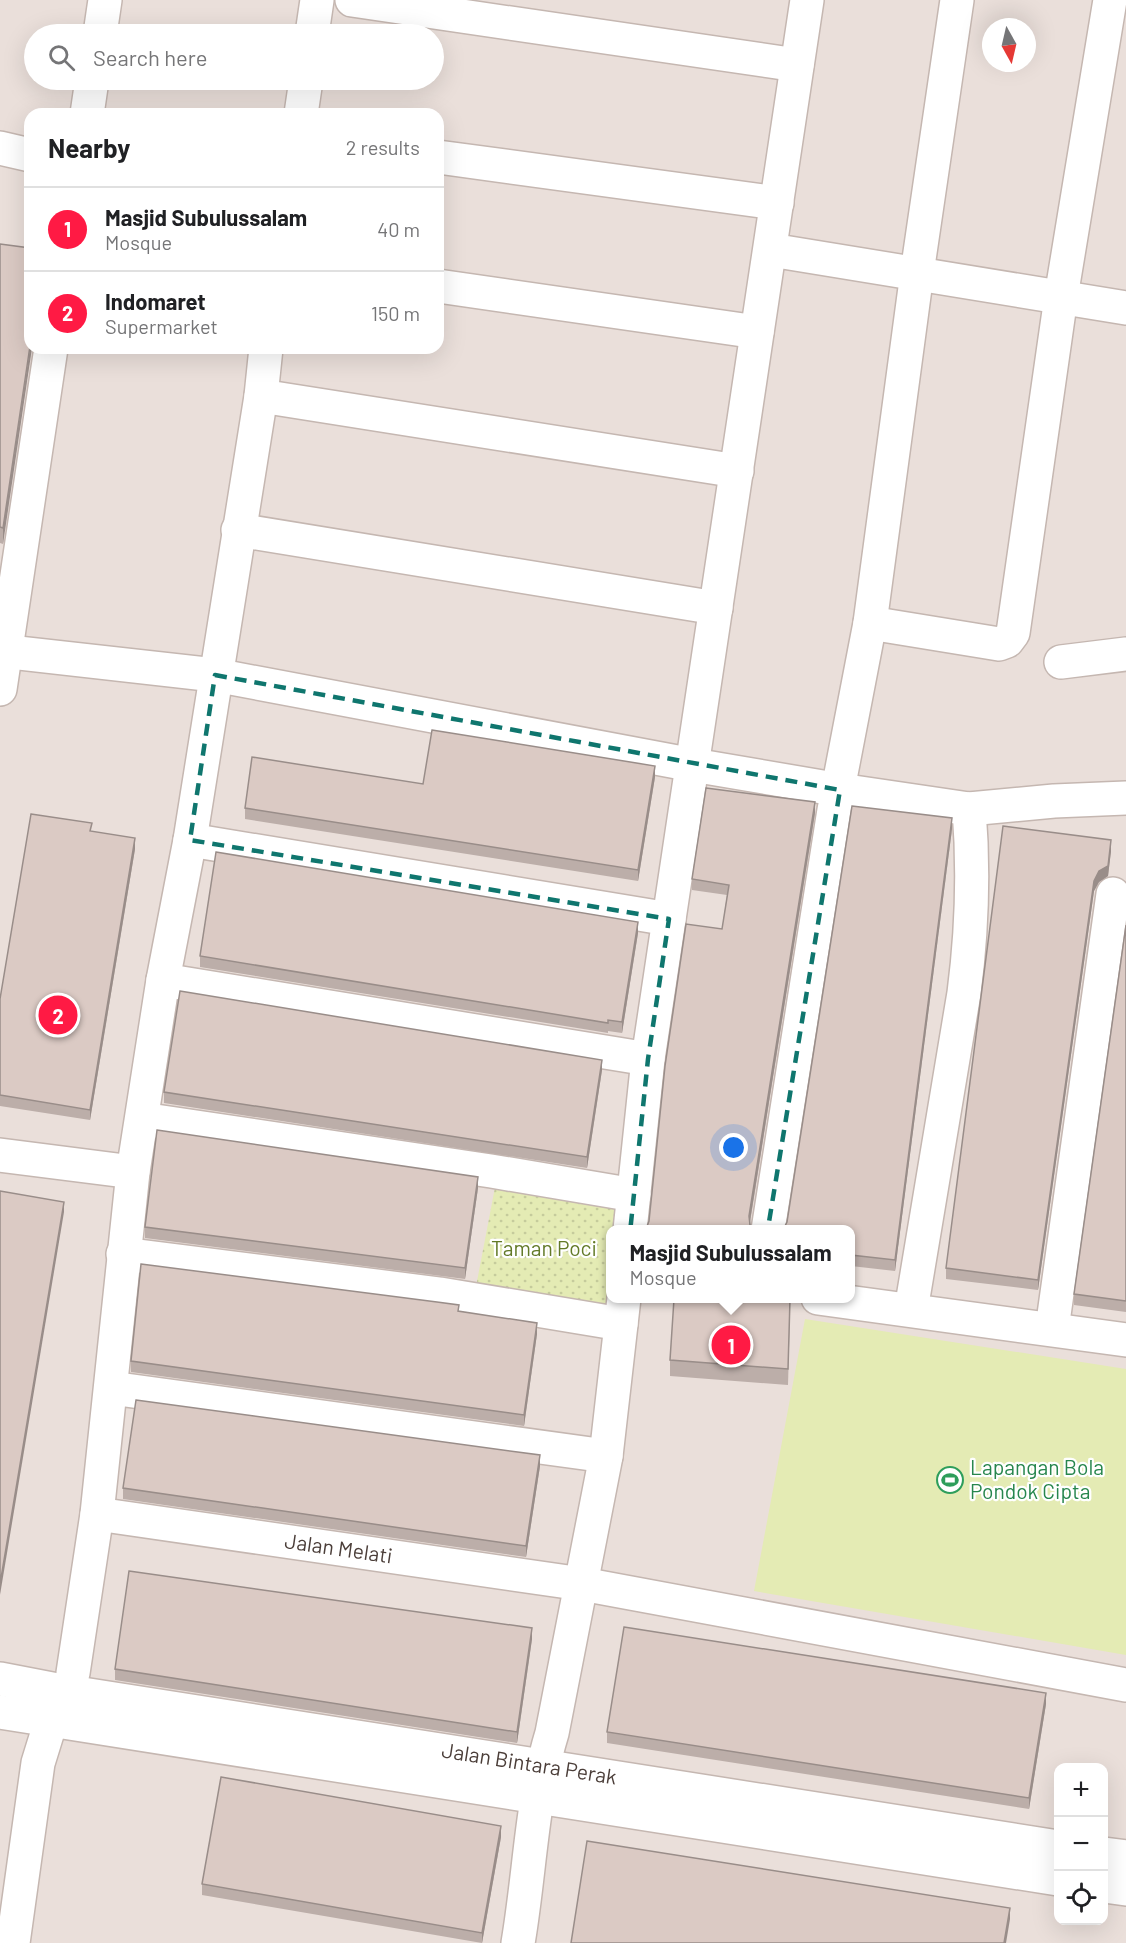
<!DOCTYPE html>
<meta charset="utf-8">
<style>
body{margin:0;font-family:Barlow,sans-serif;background:#f6f6f6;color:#202124}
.controls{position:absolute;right:18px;bottom:18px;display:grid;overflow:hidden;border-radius:12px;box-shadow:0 6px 24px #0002}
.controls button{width:54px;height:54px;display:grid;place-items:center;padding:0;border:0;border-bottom:2px solid #e0e0e0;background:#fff;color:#202124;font:30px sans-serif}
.compass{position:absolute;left:982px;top:18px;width:54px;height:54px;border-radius:50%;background:#fff;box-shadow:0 6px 24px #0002;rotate:172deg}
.you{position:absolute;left:734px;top:1148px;width:21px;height:21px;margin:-15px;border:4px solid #fff;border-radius:50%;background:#1a73e8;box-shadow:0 0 0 9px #1a73e833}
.badge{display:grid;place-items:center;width:39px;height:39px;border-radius:50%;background:#ff1a44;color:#fff;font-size:20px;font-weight:700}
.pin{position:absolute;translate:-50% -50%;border:3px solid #fff;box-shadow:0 2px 6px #0006}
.popup{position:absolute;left:606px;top:1225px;width:249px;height:78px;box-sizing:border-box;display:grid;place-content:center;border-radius:12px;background:#fff;filter:drop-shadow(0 2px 4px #0005);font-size:20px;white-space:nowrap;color:#757577}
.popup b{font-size:22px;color:#202124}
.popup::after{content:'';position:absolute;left:50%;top:100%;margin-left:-12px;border:12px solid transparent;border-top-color:#fff}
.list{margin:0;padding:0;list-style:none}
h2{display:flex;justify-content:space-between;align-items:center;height:78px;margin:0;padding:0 24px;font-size:26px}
h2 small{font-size:20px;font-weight:400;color:#757577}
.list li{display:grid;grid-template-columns:39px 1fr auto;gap:18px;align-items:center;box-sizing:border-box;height:84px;padding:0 24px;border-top:2px solid #e0e0e0}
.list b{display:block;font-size:22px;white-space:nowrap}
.list p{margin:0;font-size:20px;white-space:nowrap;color:#757577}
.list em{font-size:20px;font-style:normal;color:#757577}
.icon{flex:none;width:33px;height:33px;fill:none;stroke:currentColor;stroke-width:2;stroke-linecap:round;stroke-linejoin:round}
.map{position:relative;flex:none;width:1126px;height:1943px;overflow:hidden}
.search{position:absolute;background:#fff;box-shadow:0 6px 24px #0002;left:24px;top:24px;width:420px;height:66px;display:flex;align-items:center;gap:15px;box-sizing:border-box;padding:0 21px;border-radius:33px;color:#757577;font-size:22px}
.panel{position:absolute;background:#fff;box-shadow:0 6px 24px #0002;left:24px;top:108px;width:420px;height:246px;border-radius:18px}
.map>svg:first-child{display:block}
.residential{fill:#eadfda;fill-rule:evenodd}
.park{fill:url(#park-dots)}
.pitch{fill:#e4ebb4}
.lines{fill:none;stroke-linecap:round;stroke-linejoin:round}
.minor-casing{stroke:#c5b7b1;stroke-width:36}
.minor{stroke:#fff;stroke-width:33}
.wall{fill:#bcaea9}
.shaded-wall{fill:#998d89}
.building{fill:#dbcac4;stroke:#998d89;stroke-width:1.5}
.marked{fill:none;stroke:#0f766e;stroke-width:4.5;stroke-dasharray:12 8;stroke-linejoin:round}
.labels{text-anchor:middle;stroke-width:4.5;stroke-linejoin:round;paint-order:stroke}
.park-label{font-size:21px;fill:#637a28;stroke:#fff}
.leisure-label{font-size:21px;fill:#27864d;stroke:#fff;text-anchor:start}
.street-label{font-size:21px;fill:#4b3e39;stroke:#fff}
</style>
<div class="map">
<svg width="1126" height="1943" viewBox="0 0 1126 1943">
<defs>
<pattern id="park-dots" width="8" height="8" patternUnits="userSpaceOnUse" patternTransform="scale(1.5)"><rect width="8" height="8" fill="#e4ebb4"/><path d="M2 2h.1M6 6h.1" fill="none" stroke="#c5cb9c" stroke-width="1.8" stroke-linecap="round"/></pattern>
</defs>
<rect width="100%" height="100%" fill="#f6f0ec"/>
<path class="residential" d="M0,0H1126V1943H0ZM991,27H1027V63H991ZM34,34H434V80H34ZM30,114H438V348H30ZM611,1230H851V1298H611ZM1058,1768H1104V1920H1058Z"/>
<polygon class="park" points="496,1182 619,1203 618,1229 611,1230 611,1276 605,1317 474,1297"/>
<polygon class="pitch" points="805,1319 1126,1369 1126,1655 754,1591"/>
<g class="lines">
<defs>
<g id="minor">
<polyline points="352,0 797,65"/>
<polyline points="100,34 105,0"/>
<polyline points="312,34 317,0"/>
<polyline points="87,114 92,80"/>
<polyline points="301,114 306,80"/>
<polyline points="0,148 30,155"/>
<polyline points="438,157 777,203"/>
<polyline points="771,250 1126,308"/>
<polyline points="438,286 757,332"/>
<polyline points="261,396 737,471"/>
<polyline points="238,530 716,608"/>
<polyline points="870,623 999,644 1007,641 1013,633 1061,297 1110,0"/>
<polyline points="0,651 215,675 693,765 840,790 969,809 1054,801 1126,798"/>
<polyline points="1061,662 1126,654"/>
<polyline points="0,689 51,348"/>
<polyline points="190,840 669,919"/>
<polyline points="163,980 648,1059"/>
<polyline points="142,1119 491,1171 634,1195"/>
<polyline points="0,1155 133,1172"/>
<polyline points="630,1230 648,1059 807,0"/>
<polyline points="768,1230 834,810 870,623 917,273 957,0"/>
<polyline points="123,1254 440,1294 621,1324"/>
<polyline points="818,1298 1126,1340"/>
<path d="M911,1310L964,993C972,931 974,870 969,809"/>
<polyline points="1052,1329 1113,894"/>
<polyline points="111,1388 606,1456"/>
<path id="s1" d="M97,1514L582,1584L1126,1685"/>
<polyline points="73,1673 97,1514 133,1172 163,980 190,840 261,396 266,348"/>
<path id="s2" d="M0,1679L57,1690L1058,1847"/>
<polyline points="0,1712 1058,1879"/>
<polyline points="1104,1854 1126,1857"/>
<polyline points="1104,1886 1126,1889"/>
<polyline points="13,1943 38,1763 51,1721 55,1700"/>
<path d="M518,1943C530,1873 531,1802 552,1733L606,1456L624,1298"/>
</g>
</defs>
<use href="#minor" class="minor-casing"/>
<use href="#minor" class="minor"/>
</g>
<g class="wall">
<polygon points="0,244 30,248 3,544 0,543"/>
<polygon points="655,777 638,881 245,819 245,808 423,784"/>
<polygon points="815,813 750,1223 649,1221 722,929 727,895 692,890 692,879"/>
<polygon points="952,829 895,1271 851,1266 851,1230"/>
<polygon points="92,831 135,849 90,1120 0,1106 0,999"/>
<polygon points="1111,840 1111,851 1108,876 1099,882 1094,891 1038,1290 946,1279 946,1268"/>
<polygon points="1126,925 1126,1312 1074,1305 1074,1294"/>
<polygon points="638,933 622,1033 608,1031 608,1033 200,967 200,956"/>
<polygon points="602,1070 587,1168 164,1103 164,1092"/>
<polygon points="478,1188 465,1279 145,1238 145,1227"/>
<polygon points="459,1311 537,1334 524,1426 131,1372 131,1361"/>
<polygon points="790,1313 788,1385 670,1376 670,1360"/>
<polygon points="540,1466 526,1557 123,1499 123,1488"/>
<polygon points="532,1639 517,1743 115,1680 115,1669"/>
<polygon points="1046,1704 1029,1809 607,1743 607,1732"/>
<polygon points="501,1837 482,1943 202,1895 202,1884"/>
</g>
<g class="shaded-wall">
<polygon points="30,348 32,348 3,544 3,528"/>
<polygon points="655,766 655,777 638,881 638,870"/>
<polygon points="815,802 815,813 749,1227 749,1216"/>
<polygon points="952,818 952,829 895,1271 895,1260"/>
<polygon points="135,838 135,849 90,1120 90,1110"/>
<polygon points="1111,840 1111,851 1108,876 1099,882 1094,891 1038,1290 1038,1280 1094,881"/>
<polygon points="638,922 638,933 622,1033 622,1022"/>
<polygon points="602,1060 602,1070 587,1168 587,1157"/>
<polygon points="478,1177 478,1188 465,1279 465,1268"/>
<polygon points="64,1202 64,1212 0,1595 0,1584"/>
<polygon points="537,1323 537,1334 524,1426 524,1415"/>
<polygon points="540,1455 540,1466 526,1557 526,1546"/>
<polygon points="532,1628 532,1639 517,1743 517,1732"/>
<polygon points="1046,1693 1046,1704 1029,1809 1029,1798"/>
<polygon points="501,1826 501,1837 482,1943 482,1933"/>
<polygon points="1010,1908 1010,1919 1006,1943 1004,1943"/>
</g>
<g class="building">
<polygon points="0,244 30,248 30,346 3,528 0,527"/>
<polygon points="432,730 655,766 638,870 245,808 252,757 423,784"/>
<polygon points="706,788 815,802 749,1216 750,1225 753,1230 646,1229 649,1221 665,1066 686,924 722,929 729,885 692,879"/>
<polygon points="852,806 952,818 895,1260 851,1255 851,1230 783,1230 787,1222"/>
<polygon points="31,814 92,823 90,831 135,838 90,1110 0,1095 0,999"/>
<polygon points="1003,826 1111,840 1108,866 1099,871 1094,881 1038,1280 946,1268"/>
<polygon points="216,852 638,922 622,1022 608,1020 608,1023 200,956"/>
<polygon points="1126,925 1126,1301 1074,1294"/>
<polygon points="180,991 602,1060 587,1157 164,1092"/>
<polygon points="157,1130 478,1177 465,1268 145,1227"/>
<polygon points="0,1191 64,1202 0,1584"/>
<polygon points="141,1264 437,1302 459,1305 458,1311 537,1323 524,1415 131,1361"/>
<polygon points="674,1299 790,1299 788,1369 670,1360"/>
<polygon points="136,1400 540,1455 526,1546 123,1488"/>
<polygon points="129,1571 532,1628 517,1732 115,1669"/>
<polygon points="624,1627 1046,1693 1029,1798 607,1732"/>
<polygon points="221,1777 501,1826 482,1933 202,1884"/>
<polygon points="587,1841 1010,1908 1004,1943 571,1943"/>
</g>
<path class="marked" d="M215,675L840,790L758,1289L626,1271L648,1059L669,919L190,840Z"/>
<defs>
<symbol id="stadium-ring" viewBox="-11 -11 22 22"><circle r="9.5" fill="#fff" stroke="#2e9e5b" stroke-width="1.5"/><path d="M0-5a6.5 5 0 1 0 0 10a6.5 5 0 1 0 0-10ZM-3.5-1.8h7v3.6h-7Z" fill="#2e9e5b"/></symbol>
</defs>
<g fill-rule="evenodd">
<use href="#stadium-ring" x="935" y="1465" width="30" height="30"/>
</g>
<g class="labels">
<g class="park-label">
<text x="544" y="1256">Taman Poci</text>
</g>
<g class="leisure-label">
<text x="970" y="1475">Lapangan Bola<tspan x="970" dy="24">Pondok Cipta</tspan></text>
</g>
<g class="street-label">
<text dy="7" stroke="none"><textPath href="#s1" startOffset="244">Jalan Melati</textPath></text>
<text dy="7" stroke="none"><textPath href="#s2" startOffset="536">Jalan Bintara Perak</textPath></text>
</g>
</g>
</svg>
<div class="controls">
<button>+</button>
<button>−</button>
<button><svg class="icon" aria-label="locate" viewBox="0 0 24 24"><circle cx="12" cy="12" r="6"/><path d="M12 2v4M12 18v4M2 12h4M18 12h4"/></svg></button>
</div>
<svg class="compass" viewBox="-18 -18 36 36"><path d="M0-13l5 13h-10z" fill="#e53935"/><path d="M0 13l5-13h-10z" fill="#757577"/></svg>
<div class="you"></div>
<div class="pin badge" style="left:731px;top:1345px">1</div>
<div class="popup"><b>Masjid Subulussalam</b>Mosque</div>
<div class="pin badge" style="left:58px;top:1015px">2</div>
<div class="search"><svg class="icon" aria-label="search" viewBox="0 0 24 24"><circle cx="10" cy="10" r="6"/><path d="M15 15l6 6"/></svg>Search here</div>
<section class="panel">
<h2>Nearby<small>2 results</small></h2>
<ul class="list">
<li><span class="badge">1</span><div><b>Masjid Subulussalam</b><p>Mosque</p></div><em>40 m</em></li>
<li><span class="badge">2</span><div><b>Indomaret</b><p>Supermarket</p></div><em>150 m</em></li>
</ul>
</section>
</div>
